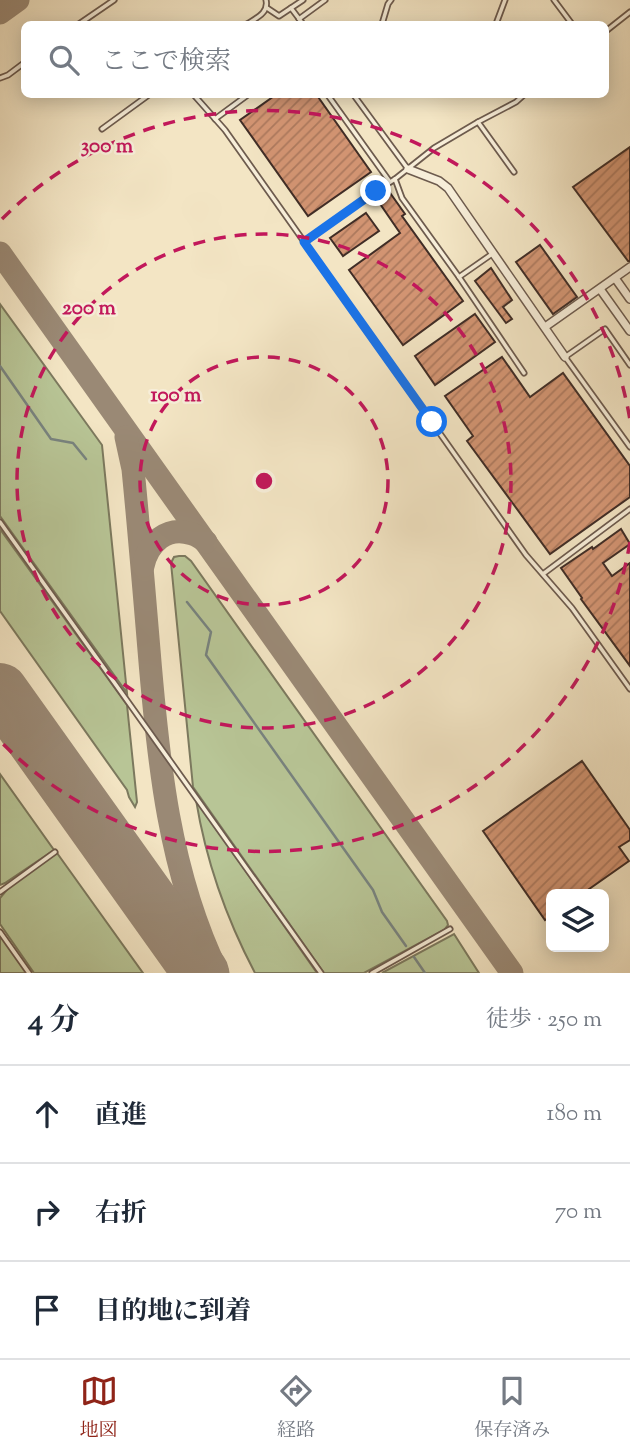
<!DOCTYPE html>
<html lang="ja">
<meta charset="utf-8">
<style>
body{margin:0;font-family:"Sorts Mill Goudy","Noto Serif JP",serif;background:#f6f6f7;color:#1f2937}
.controls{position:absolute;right:21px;bottom:21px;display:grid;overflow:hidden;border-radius:10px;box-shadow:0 4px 18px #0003}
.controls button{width:63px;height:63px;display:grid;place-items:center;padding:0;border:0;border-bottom:2px solid #e0e1e3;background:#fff;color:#1f2937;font:35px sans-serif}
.stop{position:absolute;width:21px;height:21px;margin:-16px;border:5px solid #1a73e8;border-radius:50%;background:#fff}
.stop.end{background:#1a73e8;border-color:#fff;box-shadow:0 2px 7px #0008}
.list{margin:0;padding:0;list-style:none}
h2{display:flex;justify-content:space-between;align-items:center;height:91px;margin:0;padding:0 28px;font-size:30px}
h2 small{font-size:23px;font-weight:400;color:#747a83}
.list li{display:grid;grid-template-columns:46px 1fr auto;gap:21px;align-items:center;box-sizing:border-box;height:98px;padding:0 28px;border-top:2px solid #e0e1e3}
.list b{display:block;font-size:26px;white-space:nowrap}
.list em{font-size:23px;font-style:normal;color:#747a83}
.icon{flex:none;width:38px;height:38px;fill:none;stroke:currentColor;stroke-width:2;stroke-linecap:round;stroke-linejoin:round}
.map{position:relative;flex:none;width:630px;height:973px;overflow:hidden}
.search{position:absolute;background:#fff;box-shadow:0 4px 18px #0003;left:21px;right:21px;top:21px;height:77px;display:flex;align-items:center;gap:18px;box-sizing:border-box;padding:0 24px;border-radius:10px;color:#747a83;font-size:26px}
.sheet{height:385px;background:#fff}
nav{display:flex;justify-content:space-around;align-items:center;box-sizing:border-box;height:98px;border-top:2px solid #e0e1e3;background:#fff;font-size:19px;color:#747a83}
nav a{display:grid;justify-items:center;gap:4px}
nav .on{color:#8f2418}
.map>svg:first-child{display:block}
.green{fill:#b8c596;stroke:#7c795e;stroke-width:2}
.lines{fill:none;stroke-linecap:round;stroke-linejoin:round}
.stream{stroke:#78837f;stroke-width:2.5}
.taxiway{stroke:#9a8975;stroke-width:23}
.runway{stroke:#9a8975;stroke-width:56}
.building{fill:url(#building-hatch);stroke:#402d26;stroke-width:2}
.lane-casing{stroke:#6d5b4e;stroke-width:7}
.street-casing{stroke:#6d5b4e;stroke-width:10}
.lane{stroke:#f7eed9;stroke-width:3.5}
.street{stroke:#f7eed9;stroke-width:7}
.route{stroke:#1a73e8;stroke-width:9}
.ring{fill:none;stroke:#c2185b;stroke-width:3.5;stroke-dasharray:12 9}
.centre{fill:#c2185b;stroke:#f7eed9;stroke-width:3.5}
.ring-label{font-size:21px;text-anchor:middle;font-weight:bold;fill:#c2185b;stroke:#f7eed9;stroke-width:5;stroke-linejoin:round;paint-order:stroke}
</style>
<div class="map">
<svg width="630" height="973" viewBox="0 0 630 973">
<defs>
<pattern id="building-hatch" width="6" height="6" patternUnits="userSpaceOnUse" patternTransform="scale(1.75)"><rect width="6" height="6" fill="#d29472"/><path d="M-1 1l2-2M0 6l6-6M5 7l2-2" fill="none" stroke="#ac795d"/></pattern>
</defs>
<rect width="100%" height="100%" fill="#f3e5c4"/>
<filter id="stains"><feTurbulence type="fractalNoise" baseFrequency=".00286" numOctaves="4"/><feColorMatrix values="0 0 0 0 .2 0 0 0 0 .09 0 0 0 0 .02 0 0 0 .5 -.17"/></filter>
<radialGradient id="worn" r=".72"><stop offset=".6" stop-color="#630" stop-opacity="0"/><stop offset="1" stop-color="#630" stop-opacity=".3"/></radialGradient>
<g class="green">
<polygon points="0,304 102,445 127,693 0,516"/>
<polygon points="0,529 127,705 137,802 135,807 129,797 127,790 0,611"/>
<polygon points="179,556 185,556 191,561 447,921 448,925 444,930 364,973 324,973 193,787 171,563 174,557"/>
<polygon points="0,774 54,850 5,883 0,885"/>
<path d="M196,800L317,973H255C226,918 206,861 196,800Z"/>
<polygon points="57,853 143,973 34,973 0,924 0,898 10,886"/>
<polygon points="454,934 479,973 382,973"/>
<polygon points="0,935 27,973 0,973"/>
</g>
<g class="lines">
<g class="stream">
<polyline points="0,366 51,439 73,443 86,459"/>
<polyline points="187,602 211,632 206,655 373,890 382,912 406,946"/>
<polyline points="414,957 425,973"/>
</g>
<g class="taxiway">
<polyline points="0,13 18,0"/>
<polyline points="0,253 512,973"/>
<path d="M126,437L133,469C139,530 144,590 149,650C158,760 169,873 218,973"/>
<path d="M143,566C148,543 167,525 192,534C197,535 202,539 206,542"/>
</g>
<polyline class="runway" points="0,691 201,973"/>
</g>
<g class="building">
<polygon points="277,94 316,94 371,172 308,216 240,120"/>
<polygon points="630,147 630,261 628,261 573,187"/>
<polygon points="388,190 405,214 402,216 463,301 403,345 349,270 400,233 376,198"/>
<polygon points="366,213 379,231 343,256 330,238"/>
<polygon points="540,245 577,297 553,314 516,262"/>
<polygon points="491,268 512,300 503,307 512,319 506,323 475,281"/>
<polygon points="475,314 495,342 435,385 415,356"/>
<polygon points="502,357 530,397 563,373 630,466 630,497 550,554 467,441 473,436 445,396"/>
<polygon points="621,529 630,544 603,563 612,576 630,563 630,666 581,599 582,598 561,568 592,547 593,549"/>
<polygon points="582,761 630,830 630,840 619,847 629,861 582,894 551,894 551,916 545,920 483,831"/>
</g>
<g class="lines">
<defs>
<g id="lane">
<polyline points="554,0 572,24"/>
<polyline points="267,8 279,16 303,0"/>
<polyline points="291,8 303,24"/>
<polyline points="299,19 325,0"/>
<polyline points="79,24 114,0"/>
<path d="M247,24C256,18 269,13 266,0"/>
<polyline points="382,24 388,4 391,0"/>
<polyline points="496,24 505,0"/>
<polyline points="606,31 630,12"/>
<polyline points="0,78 8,75 24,63"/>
<polyline points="193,94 225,130 526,555 572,608 630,689"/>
<polyline points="327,94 390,182"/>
<polyline points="353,94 408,169"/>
<polyline points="215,119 249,94"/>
<polyline points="478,122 514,172"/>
<polyline points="102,129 150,94"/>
<polyline points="395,179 402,198 459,277 524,373"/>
<polyline points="304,242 376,191 395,179 434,148 478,122 516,102 525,94"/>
<polyline points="459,277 492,254"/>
<polyline points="630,365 605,329 565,357 630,447"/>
<polyline points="0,522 321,973"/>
<polyline points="543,574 630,509"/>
<polyline points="0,892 55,852"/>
<polyline points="0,932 29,973"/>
<polyline points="372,973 450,929"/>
</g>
<g id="street">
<polyline points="408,169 439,181 448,188 565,357"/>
<polyline points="615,278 630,299"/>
<polyline points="600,289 630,331"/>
<polyline points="545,327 630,267"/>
</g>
</defs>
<use href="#lane" class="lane-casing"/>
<use href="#street" class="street-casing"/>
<use href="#lane" class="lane"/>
<use href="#street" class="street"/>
</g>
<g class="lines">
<polyline class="route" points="376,191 304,242 432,422"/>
</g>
<g class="ring">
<circle cx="264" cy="481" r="124"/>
<circle cx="264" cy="481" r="247"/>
<path d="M630 542A371 371 0 0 1 2 743M2 219A371 371 0 0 1 630 420"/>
</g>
<circle cx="264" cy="481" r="10" class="centre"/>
<g class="ring-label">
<text x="107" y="152">300 m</text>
<text x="89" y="314">200 m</text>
<text x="176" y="401">100 m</text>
</g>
<rect width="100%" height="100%" filter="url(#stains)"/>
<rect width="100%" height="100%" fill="url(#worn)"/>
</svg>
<div class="controls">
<button><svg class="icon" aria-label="layers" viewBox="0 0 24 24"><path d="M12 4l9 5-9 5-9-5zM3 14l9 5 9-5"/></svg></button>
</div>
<div class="stop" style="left:432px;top:422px"></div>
<div class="stop end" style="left:376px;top:191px"></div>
<div class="search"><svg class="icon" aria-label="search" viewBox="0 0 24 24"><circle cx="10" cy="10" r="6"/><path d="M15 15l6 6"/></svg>ここで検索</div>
</div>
<section class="sheet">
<h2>4 分<small>徒歩 · 250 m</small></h2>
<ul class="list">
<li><svg class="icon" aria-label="ahead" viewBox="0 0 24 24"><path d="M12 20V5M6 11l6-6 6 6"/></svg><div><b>直進</b></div><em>180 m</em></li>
<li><svg class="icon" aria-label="right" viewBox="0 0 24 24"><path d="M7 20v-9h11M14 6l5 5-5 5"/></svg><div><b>右折</b></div><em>70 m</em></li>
<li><svg class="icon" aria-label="arrive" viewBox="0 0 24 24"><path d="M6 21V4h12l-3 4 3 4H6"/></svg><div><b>目的地に到着</b></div></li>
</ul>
</section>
<nav>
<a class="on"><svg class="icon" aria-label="map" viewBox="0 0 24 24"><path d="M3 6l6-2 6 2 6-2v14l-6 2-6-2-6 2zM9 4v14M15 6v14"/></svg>地図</a>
<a><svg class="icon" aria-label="directions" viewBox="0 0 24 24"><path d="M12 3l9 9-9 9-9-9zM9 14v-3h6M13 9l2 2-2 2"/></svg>経路</a>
<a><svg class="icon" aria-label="saved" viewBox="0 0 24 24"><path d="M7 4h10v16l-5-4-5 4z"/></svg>保存済み</a>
</nav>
